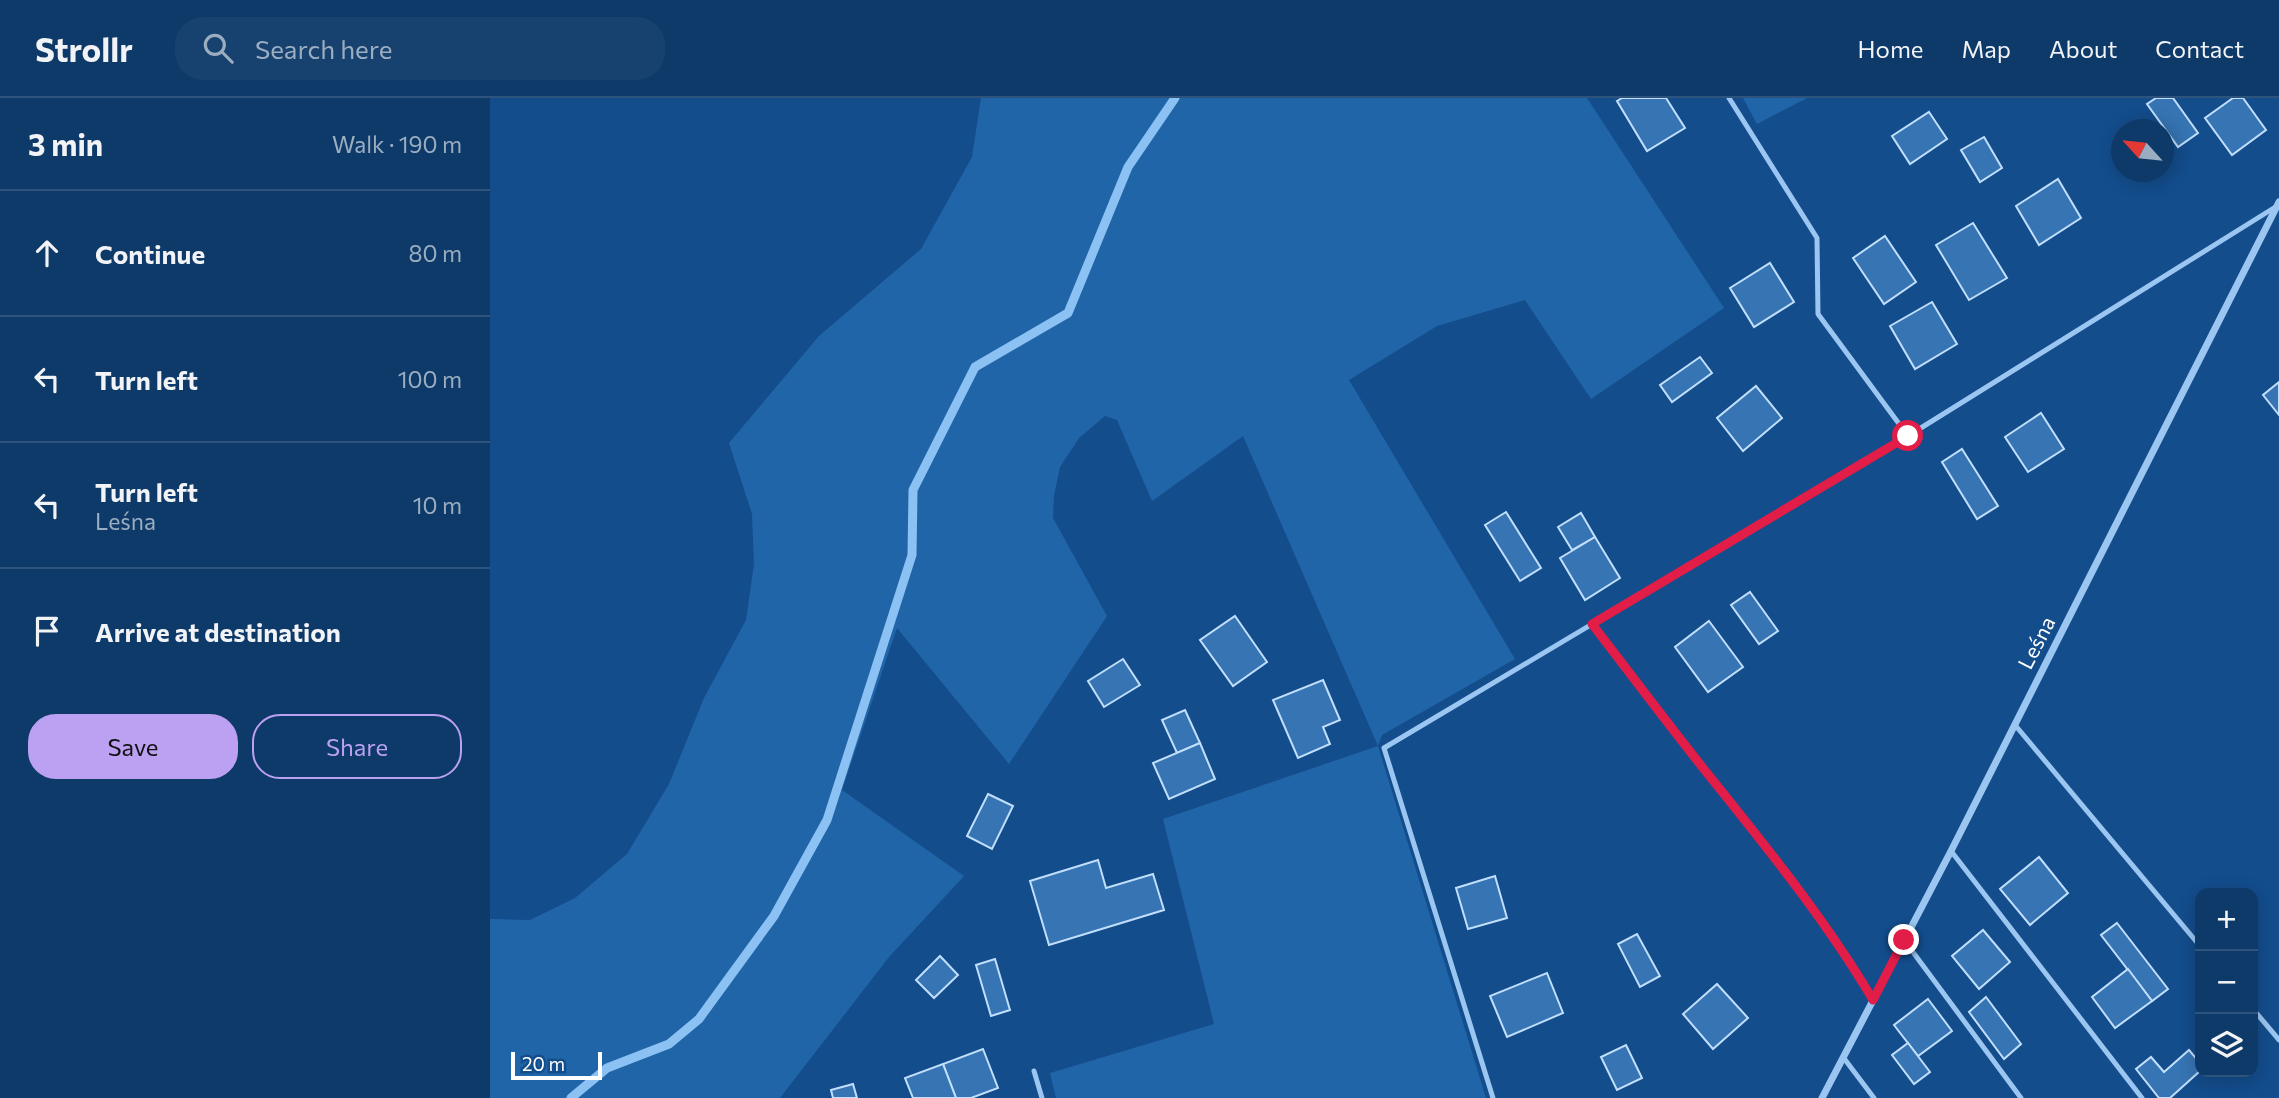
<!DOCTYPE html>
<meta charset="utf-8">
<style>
body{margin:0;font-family:Commissioner,sans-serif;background:#17416f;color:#f1f3f6}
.controls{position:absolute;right:21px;bottom:21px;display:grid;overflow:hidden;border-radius:14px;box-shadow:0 4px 18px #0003}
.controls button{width:63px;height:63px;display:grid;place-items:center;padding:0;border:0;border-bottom:2px solid #2e547d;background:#0e3a69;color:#f1f3f6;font:35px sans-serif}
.compass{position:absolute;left:1621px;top:21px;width:63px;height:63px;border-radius:50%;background:#0e3a69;box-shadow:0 4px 18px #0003;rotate:297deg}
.scale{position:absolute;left:21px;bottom:18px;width:91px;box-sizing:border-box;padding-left:7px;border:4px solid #fff;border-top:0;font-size:19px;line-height:24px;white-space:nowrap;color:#fff;-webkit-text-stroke:5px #134d8c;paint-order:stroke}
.stop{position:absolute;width:21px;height:21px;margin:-16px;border:5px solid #e11d48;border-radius:50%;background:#fff}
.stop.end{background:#e11d48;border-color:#fff;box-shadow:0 2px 7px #0008}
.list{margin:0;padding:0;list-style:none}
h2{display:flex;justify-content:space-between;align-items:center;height:91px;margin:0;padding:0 28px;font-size:30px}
h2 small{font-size:23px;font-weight:400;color:#9badc0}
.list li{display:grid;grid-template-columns:46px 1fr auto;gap:21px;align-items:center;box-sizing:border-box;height:126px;padding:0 28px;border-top:2px solid #2e547d}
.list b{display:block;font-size:26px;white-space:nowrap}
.list p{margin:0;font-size:23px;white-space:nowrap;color:#9badc0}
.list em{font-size:23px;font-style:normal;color:#9badc0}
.actions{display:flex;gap:14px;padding:21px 28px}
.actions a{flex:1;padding:16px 0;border:2px solid #bca0f2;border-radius:28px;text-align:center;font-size:24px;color:#bca0f2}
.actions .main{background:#bca0f2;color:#111}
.icon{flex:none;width:38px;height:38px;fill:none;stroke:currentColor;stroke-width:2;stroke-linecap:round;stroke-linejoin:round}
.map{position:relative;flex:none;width:1789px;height:1000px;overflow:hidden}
header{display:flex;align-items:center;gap:42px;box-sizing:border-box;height:98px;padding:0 35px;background:#0e3a69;border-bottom:2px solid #2e547d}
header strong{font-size:33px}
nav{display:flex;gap:38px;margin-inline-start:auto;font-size:24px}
.search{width:490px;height:63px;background:#17416f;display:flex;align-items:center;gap:18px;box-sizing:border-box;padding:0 24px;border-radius:28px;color:#9badc0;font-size:26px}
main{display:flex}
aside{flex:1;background:#0e3a69}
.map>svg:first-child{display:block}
.green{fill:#2165a9}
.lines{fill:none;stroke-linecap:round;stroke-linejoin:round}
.stream{stroke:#8cc1f4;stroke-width:9}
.building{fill:#3674b3;stroke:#c1dffc;stroke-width:2}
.service{stroke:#9bc6f1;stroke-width:5}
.minor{stroke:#9bc6f1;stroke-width:7}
.route{stroke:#e11d48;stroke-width:9}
.labels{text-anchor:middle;stroke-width:7;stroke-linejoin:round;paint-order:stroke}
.street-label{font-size:21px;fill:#fff;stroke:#134d8c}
</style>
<header>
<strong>Strollr</strong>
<div class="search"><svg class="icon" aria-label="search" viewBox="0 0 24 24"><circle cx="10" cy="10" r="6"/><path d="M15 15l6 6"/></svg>Search here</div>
<nav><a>Home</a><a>Map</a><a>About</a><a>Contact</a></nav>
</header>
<main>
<aside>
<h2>3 min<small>Walk · 190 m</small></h2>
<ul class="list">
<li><svg class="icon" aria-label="ahead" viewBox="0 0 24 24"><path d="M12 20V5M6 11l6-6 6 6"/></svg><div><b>Continue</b></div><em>80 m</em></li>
<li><svg class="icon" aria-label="left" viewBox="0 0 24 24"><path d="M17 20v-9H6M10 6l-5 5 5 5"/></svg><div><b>Turn left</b></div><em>100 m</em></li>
<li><svg class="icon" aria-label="left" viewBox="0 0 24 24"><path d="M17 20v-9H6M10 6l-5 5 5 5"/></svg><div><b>Turn left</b><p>Leśna</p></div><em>10 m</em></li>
<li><svg class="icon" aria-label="arrive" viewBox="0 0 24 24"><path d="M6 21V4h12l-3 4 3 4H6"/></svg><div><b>Arrive at destination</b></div></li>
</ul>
<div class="actions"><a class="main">Save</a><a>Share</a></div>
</aside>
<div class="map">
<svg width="1789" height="1000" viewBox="0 0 1789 1000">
<rect width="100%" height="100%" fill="#134d8c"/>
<g class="green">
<polygon points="491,0 1097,0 1234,210 1101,301 1035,202 947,228 859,282 1025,561 892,637 888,648 996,1000 566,1000 560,975 724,926 673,721 888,648 753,338 662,403 627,322 615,318 589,340 570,369 564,398 563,420 617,518 519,666 407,530 352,692 474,778 399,859 290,1000 0,1000 0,821 40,822 85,800 137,756 179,686 214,600 256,522 264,466 262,416 239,345 329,238 431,151 482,59"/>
<polygon points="1253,0 1317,0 1267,26"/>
</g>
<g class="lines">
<polyline class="stream" points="81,1000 117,970 179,946 209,921 284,818 337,722 422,457 423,392 485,269 578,215 638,69 685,0"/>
</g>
<g class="building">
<polygon points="1132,0 1176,0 1195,30 1157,53 1127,3"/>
<polygon points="1666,0 1683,0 1708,35 1688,49 1657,6"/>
<polygon points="1743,0 1753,0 1776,32 1742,57 1715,20"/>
<polygon points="1439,14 1457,41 1420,66 1402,38"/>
<polygon points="1494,39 1512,70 1490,84 1471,52"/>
<polygon points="1568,81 1591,120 1549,147 1526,108"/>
<polygon points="1483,125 1517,180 1479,202 1446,147"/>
<polygon points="1395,138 1426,184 1394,206 1363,160"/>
<polygon points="1280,165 1304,204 1264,229 1240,190"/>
<polygon points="1442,204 1467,246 1425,271 1400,228"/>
<polygon points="1210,259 1222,275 1182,304 1170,287"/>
<polygon points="1789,284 1789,317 1773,297"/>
<polygon points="1266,288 1292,320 1253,353 1227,320"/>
<polygon points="1551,315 1574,351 1538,374 1515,339"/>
<polygon points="1472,351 1508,408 1487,421 1452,364"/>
<polygon points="1016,414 1051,470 1030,483 995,427"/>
<polygon points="1091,415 1105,439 1082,452 1068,429"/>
<polygon points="1105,439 1130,480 1095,502 1070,460"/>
<polygon points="1260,494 1288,533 1269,546 1241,507"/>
<polygon points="745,518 777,564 743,588 710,542"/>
<polygon points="1219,523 1253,569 1218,594 1185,549"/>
<polygon points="633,561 650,587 614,609 598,583"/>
<polygon points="833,582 850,622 833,629 840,646 808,660 783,602"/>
<polygon points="695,612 710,645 687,655 672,622"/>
<polygon points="710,645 725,681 679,701 663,665"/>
<polygon points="498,696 523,708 502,751 477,738"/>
<polygon points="1549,759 1578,795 1540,827 1510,791"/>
<polygon points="608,762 616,790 663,776 674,812 559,847 540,783"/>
<polygon points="1005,778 1017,820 978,831 966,790"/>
<polygon points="1627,825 1678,891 1662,903 1611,837"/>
<polygon points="1493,832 1520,864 1489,891 1462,858"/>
<polygon points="1147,836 1170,878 1150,889 1128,846"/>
<polygon points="450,858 468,877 444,900 426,882"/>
<polygon points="505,861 520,912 501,918 486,867"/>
<polygon points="1638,871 1662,903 1625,930 1602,899"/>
<polygon points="1057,875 1073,915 1017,939 1000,898"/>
<polygon points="1227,886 1258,920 1223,951 1193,916"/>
<polygon points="1496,899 1531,946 1514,961 1479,914"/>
<polygon points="1438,901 1462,933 1428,958 1404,927"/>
<polygon points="1418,945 1440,974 1424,986 1402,957"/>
<polygon points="1136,947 1152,980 1127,992 1111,959"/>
<polygon points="493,951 508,990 481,1000 466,1000 453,966"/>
<polygon points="1699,952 1710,965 1710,973 1680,1000 1669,1000 1646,971 1661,959 1674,974"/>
<polygon points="453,966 466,1000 423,1000 415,980"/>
<polygon points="363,986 367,1000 343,1000 341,992"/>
</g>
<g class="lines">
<g class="service">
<polyline points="1239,0 1327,140 1328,216 1418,338"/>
<path d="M1102,526C1125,556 1146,586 1169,615C1243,709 1322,799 1383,902"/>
<polyline points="1525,627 1710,848"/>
<polyline points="1461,753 1652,1000"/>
<polyline points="1414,842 1531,1000"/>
<polyline points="1763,911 1789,942"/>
<polyline points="1353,959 1384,1000"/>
<polyline points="544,973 552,1000"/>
<polyline points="1003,1000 894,650 1418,338 1787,108"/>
</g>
<polyline class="minor" points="1332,1000 1461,753 1789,104"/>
</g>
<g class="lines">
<path class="route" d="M1414,842L1383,902C1334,819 1273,745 1213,670C1175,622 1139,574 1102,526L1418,338"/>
</g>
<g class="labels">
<g class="street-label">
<text transform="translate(1547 545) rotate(-63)" y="7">Leśna</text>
</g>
</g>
</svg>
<div class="controls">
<button>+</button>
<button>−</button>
<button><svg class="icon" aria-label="layers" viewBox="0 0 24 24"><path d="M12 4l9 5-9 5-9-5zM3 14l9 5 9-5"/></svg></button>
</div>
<svg class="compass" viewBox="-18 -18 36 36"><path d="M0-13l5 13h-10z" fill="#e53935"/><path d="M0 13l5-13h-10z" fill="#9badc0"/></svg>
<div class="scale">20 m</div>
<div class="stop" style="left:1418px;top:338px"></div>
<div class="stop end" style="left:1414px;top:842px"></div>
</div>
</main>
